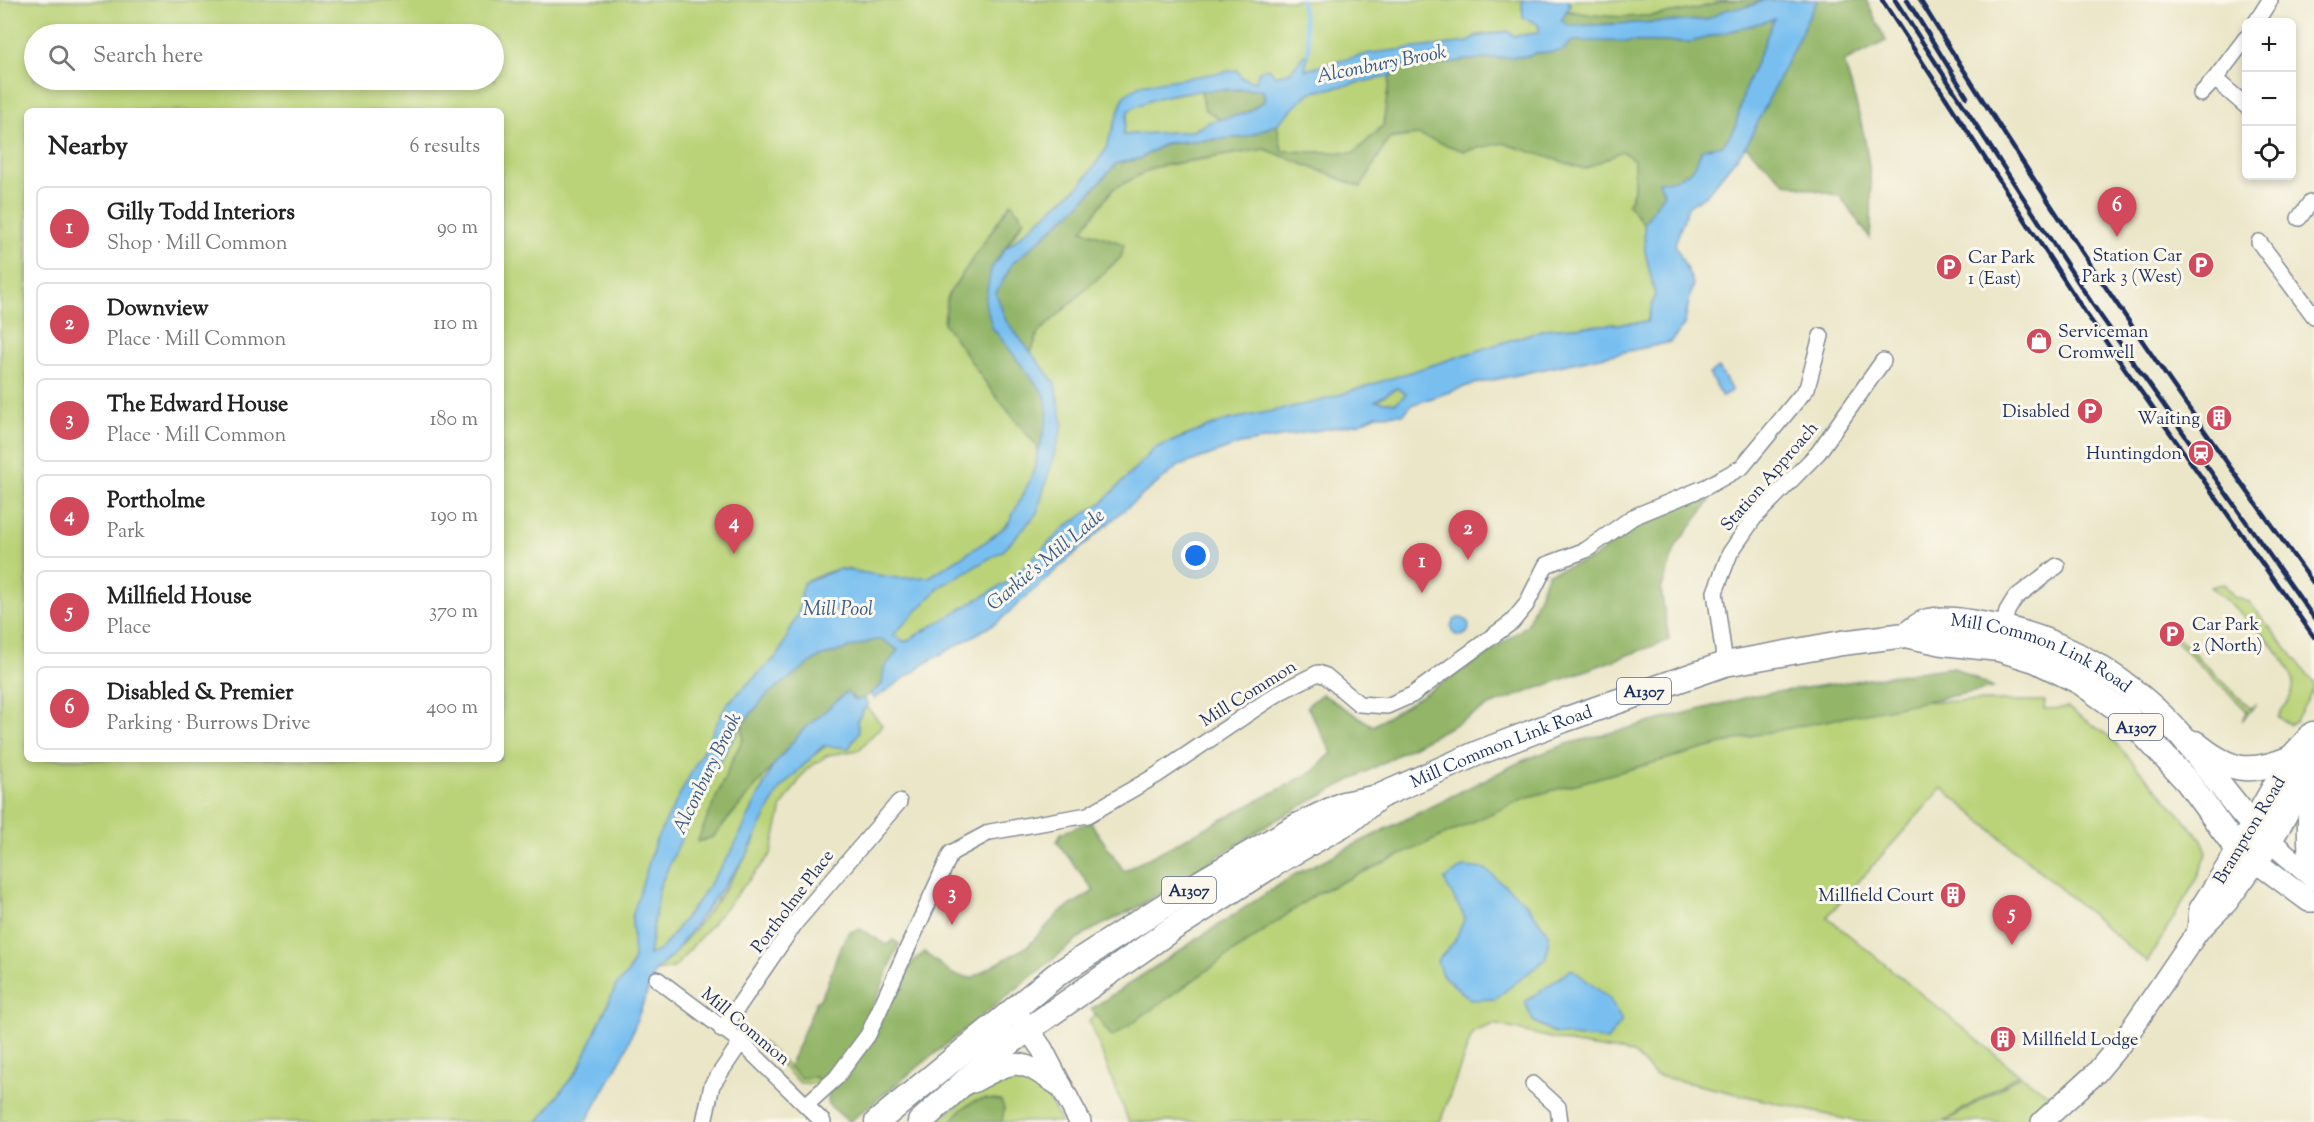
<!DOCTYPE html>
<meta charset="utf-8">
<style>
body{margin:0;font-family:"Sorts Mill Goudy",serif;background:#f2f2f2;color:#222}
.controls{position:absolute;right:18px;top:18px;display:grid;overflow:hidden;border-radius:9px;box-shadow:0 3px 9px #0003}
.controls button{width:54px;height:54px;display:grid;place-items:center;padding:0;border:0;border-bottom:2px solid #e0e0e0;background:#fff;color:#222;font:30px sans-serif}
.you{position:absolute;left:1196px;top:556px;width:21px;height:21px;margin:-15px;border:4px solid #fff;border-radius:50%;background:#1a73e8;box-shadow:0 0 0 9px #1a73e833}
.badge{display:grid;place-items:center;width:39px;height:39px;border-radius:50%;background:#d1495b;color:#fff;font-size:20px;font-weight:700}
.pin{position:absolute;translate:-50% -50px;filter:drop-shadow(0 2px 3px #0008)}
.pin::after{content:'';position:absolute;top:32px;width:21px;height:18px;background:inherit;clip-path:polygon(0 0,100% 0,50% 100%)}
.list{margin:0;padding:0;list-style:none}
h2{display:flex;justify-content:space-between;align-items:center;height:78px;margin:0;padding:0 24px;font-size:26px}
h2 small{font-size:20px;font-weight:400;color:#767676}
.list li{display:grid;grid-template-columns:39px 1fr auto;gap:18px;align-items:center;box-sizing:border-box;height:84px;margin:0 12px 12px;padding:0 12px;border:2px solid #e0e0e0;border-radius:9px}
.list b{display:block;font-size:22px;white-space:nowrap}
.list p{margin:0;font-size:20px;white-space:nowrap;color:#767676}
.list em{font-size:20px;font-style:normal;color:#767676}
.icon{flex:none;width:33px;height:33px;fill:none;stroke:currentColor;stroke-width:2;stroke-linecap:round;stroke-linejoin:round}
.map{position:relative;flex:none;width:2314px;height:1122px;overflow:hidden}
.search{position:absolute;background:#fff;box-shadow:0 3px 9px #0003;left:24px;top:24px;width:480px;height:66px;display:flex;align-items:center;gap:15px;box-sizing:border-box;padding:0 21px;border-radius:33px;color:#767676;font-size:22px}
.panel{position:absolute;background:#fff;box-shadow:0 3px 9px #0003;left:24px;top:108px;width:480px;height:654px;border-radius:9px}
.map>svg:first-child{display:block}
.green{fill:#bad378;stroke:#6a816b;stroke-width:1.5;fill-rule:evenodd}
.forest{fill:#93b568;stroke:#577263;stroke-width:1.5}
.water{fill:#78bff0;stroke:#4a77a7;stroke-width:1.5;fill-rule:evenodd}
.lines{fill:none;stroke-linecap:round;stroke-linejoin:round}
.stream{stroke:#78bff0;stroke-width:4.5}
.minor-casing{stroke:#838a93;stroke-width:18}
.secondary-casing{stroke:#838a93;stroke-width:24}
.primary-casing{stroke:#838a93;stroke-width:27}
.minor{stroke:#fff;stroke-width:15}
.secondary{stroke:#fff;stroke-width:21}
.primary{stroke:#fff;stroke-width:24}
.rail{stroke:#1b2f5e;stroke-width:4.5}
.labels{text-anchor:middle;stroke-width:6;stroke-linejoin:round;paint-order:stroke}
.shield{fill:#fbf7ec;stroke:#5e6b89;stroke-width:1.5}
.shield-label{font-size:16px;font-weight:bold;fill:#1b2f5e}
.poi-label{font-size:18px;fill:#1b2f5e;stroke:#fbf7ec;text-anchor:end}
.street-label{font-size:18px;fill:#1b2f5e;stroke:#fbf7ec}
.water-label{font-size:20px;font-style:italic;fill:#375a8a;stroke:#fbf7ec}
</style>
<div class="map">
<svg width="2314" height="1122" viewBox="0 0 2314 1122">
<rect width="100%" height="100%" fill="#fbf7ec"/>
<filter id="ink" filterUnits="userSpaceOnUse"><feTurbulence type="fractalNoise" baseFrequency=".0167" numOctaves="2"/><feDisplacementMap in="SourceGraphic" scale="12" xChannelSelector="R" yChannelSelector="G"/><feConvolveMatrix kernelMatrix="1 2 1 2 8 2 1 2 1" color-interpolation-filters="sRGB"/></filter>
<filter id="wash" filterUnits="userSpaceOnUse"><feTurbulence type="fractalNoise" baseFrequency=".008" numOctaves="4" result="noise"/><feDisplacementMap in="SourceGraphic" scale="24" xChannelSelector="R" yChannelSelector="G"/><feGaussianBlur stdDeviation="1.35" result="paint"/><feColorMatrix in="noise" values="0 0 0 0 0 0 0 0 0 0 0 0 0 0 0 0 0 1.4 0 .05"/><feComposite in="paint" operator="in"/></filter>
<g filter="url(#wash)">
<rect width="100%" height="100%" fill="#ebe6c8"/>
<g class="green">
<path d="M0,0H1522L1523,18L1536,23L1539,27V33L1514,36L1508,31L1475,36L1469,42L1304,71L1308,51L1290,72L1275,76L1269,68L1254,82L1242,78L1124,96L1105,151L1081,184L1005,249L1024,220L1010,204L948,295L944,322L991,390L1037,446C1040,465 1019,512 1005,526C994,537 944,572 929,577C901,586 869,571 842,569C830,569 814,578 803,583L799,611L779,654L727,704L632,917L634,959L628,973L616,986L579,1068L538,1122H0ZM34,34H494V80H34ZM27,111H501V759H27Z"/>
<path d="M1568,0H1728C1676,16 1619,23 1567,10L1570,5Z"/>
<polygon points="1390,76 1383,126 1354,153 1282,151 1277,124 1309,93"/>
<polygon points="1201,90 1205,109 1221,120 1209,122 1193,131 1123,135 1128,111 1146,99"/>
<polygon points="1418,135 1464,151 1503,143 1585,169 1622,150 1634,160 1634,190 1628,204 1644,224 1645,251 1655,295 1647,322 1545,329 1344,397 1224,421 1155,448 1103,502 1068,525 1006,583 905,642 893,635 941,586 1004,550 1037,513 1055,383 1031,353 1038,333 1121,257 1124,244 1082,230 1113,189 1155,167 1265,149 1361,187 1389,139"/>
<polygon points="1397,388 1406,394 1396,403 1374,401"/>
<path d="M2224,584L2234,597L2249,602L2314,682V688L2295,722L2290,725L2278,717C2283,709 2292,698 2293,688C2297,658 2232,605 2210,587Z"/>
<polygon points="2171,631 2250,708 2256,704 2242,721 2247,711 2167,633"/>
<polygon points="2045,701 2044,709 2068,708 2110,737 2201,838 2207,853 2198,877 2147,962 1942,788 1827,917 2019,1074 1943,1122 1859,1122 1655,1075 1633,1053 1575,1044 1494,1024 1473,1032 1440,1122 1129,1122 1089,1020 1296,880 1785,702"/>
<path d="M866,706L882,725L859,750L828,755L806,770L782,806L771,854L674,968L655,971C687,943 724,893 746,856C758,836 765,811 778,791C800,757 847,739 866,706Z"/>
<polygon points="742,724 743,739 733,758 698,842 713,837 802,731 773,766 733,849 704,893 661,950 649,956 659,888 704,788"/>
<polygon points="762,1042 801,1077 815,1077 822,1084 800,1083 759,1044"/>
<path d="M1008,1072C1042,1079 1044,1094 1062,1122H938L965,1098Z"/>
<polygon points="2021,1075 2059,1103 2035,1122 1945,1122"/>
</g>
<g class="forest">
<path d="M1728,0H1765C1744,9 1727,9 1706,20L1569,26L1561,21L1567,11C1620,22 1676,16 1728,0Z"/>
<path d="M1817,0H1866L1886,41L1844,62C1863,123 1876,174 1870,238L1840,196L1785,183L1746,146Z"/>
<path d="M1774,19L1745,89L1735,128L1723,145L1702,150C1693,174 1685,179 1659,182L1664,193L1644,224L1628,204L1634,190V160L1622,151L1585,169L1503,143L1464,151L1418,135L1389,138L1361,187L1265,149L1207,158L1155,167L1113,189L1082,230L1124,244L1121,257L1038,333L1031,353L1006,321L996,293L1012,264L1080,204L1117,163L1139,159L1165,144L1246,137L1277,124L1282,151L1354,153L1383,126L1390,76L1402,64L1412,69L1466,60L1530,56L1535,53L1562,51L1571,41L1691,42Z"/>
<polygon points="1201,90 1263,90 1265,101 1246,113 1221,120 1205,109"/>
<polygon points="1011,203 1024,219 991,269 992,327 1045,395 1050,413 1039,456 1037,446 991,390 944,323 948,295"/>
<path d="M1688,498L1710,501L1676,546L1661,590L1669,640L1489,706L1274,821L1138,907L1086,933L849,1122L828,1104L829,1090L815,1077L801,1078L789,1067L816,1002C828,997 835,947 850,932L860,929L887,945L893,940L899,944L853,1056L913,962L924,952L954,975L972,978L1028,946L1060,912L1094,891L1057,842L1061,833L1090,822L1124,871L1312,772L1332,753L1307,706L1322,694L1373,726L1488,654L1527,625L1548,573L1592,559L1633,528Z"/>
<polygon points="875,640 883,640 898,650 885,669 882,685 859,701 846,693 802,731 713,837 697,842 733,758 743,739 742,724 768,694 817,658"/>
<polygon points="1953,667 1993,688 1755,735 1525,798 1318,893 1112,1037 1091,1009 1294,875 1522,761 1567,744 1756,695"/>
<path d="M985,1099L1001,1101L1004,1109L1002,1122H951C960,1109 969,1101 985,1099Z"/>
</g>
<g class="water">
<path d="M1522,0H1568L1570,5L1561,20L1569,26L1706,20L1725,10L1750,6L1765,0H1817L1746,146L1707,194L1688,207L1675,244L1693,283L1684,325L1671,342L1470,385L1411,405L1404,414L1377,415L1360,423L1240,444L1179,466L1119,514L998,622L931,660L874,699L870,694L882,685L884,669L898,650L883,640H875L817,658L768,694L742,724L704,788L659,888L649,955L661,950L704,893L733,849L773,766L802,731L847,692L854,700L864,699L868,703L857,721L859,732L849,748L823,746L779,790L746,856L672,956L655,971L625,1052L586,1122H538L579,1068L616,986L628,973L634,959L632,917L655,842L727,704L779,654L799,611L803,583L839,569L897,578L929,577L990,539L1008,524L1033,474L1048,414L1045,395L992,327L985,302L991,269L1005,249L1081,184L1105,151L1124,96L1140,85L1237,70L1242,78L1255,82L1259,71L1269,68L1275,76L1290,72L1309,49L1305,70L1371,53L1469,42L1474,37L1508,31L1514,36L1539,33V27L1536,23L1523,18ZM1774,19L1745,89L1735,128L1723,145L1702,149C1693,174 1685,179 1659,182L1664,193L1644,224L1645,251L1655,295L1647,322L1545,329L1320,401L1224,421L1155,448L1103,502L1068,525L1006,583L905,642L893,635L941,586L1004,550L1037,513L1063,424L1055,383L1006,321L996,293L1012,264L1080,204L1117,163L1139,159L1166,143L1246,137L1277,124L1309,93L1390,76L1402,64L1412,69L1466,60L1530,56L1535,53L1562,51L1572,41L1691,42ZM1255,89L1263,90L1265,101L1246,113L1209,122L1193,131L1123,135L1128,111C1165,88 1212,90 1255,89ZM1397,388L1406,394L1396,403L1375,401Z"/>
<polygon points="1719,368 1732,391 1722,397 1709,374"/>
<circle cx="1460" cy="627" r="9"/>
<polygon points="1463,867 1485,869 1527,904 1549,935 1546,959 1495,999 1471,1000 1442,975 1437,961 1454,942 1465,918 1444,880"/>
<polygon points="1572,969 1609,998 1622,1021 1607,1040 1556,1034 1533,1021 1525,1002"/>
</g>
<g class="lines">
<polyline class="stream" points="1301,0 1309,49 1307,53"/>
</g>
</g>
<g filter="url(#ink)">
<g class="lines">
<defs>
<g id="minor">
<polyline points="2256,22 2270,0"/>
<polyline points="2246,38 2215,79 2246,106"/>
<polyline points="2201,94 2215,79"/>
<polyline points="2299,218 2310,203"/>
<polyline points="2259,242 2314,316"/>
<polyline points="2002,635 2007,611 2015,598 2057,566"/>
<polyline points="1725,664 1715,592 1730,553 1754,518 1818,453 1883,361"/>
<polyline points="657,979 741,1042 823,1122"/>
<polyline points="722,1030 796,922 899,802"/>
<polyline points="1533,1084 1558,1107 1560,1122"/>
<polyline points="806,1105 836,1078 868,1035 951,853 990,832 1088,815 1157,775 1280,692 1318,673 1326,676 1359,704 1387,706 1412,695 1512,622 1526,605 1546,565 1586,550 1633,517 1706,487 1742,467 1807,388 1821,336"/>
<polyline points="704,1122 712,1085 741,1042"/>
</g>
<g id="secondary">
<path d="M2309,759C2312,800 2303,840 2314,880"/>
<polyline points="2270,841 2313,878"/>
<polyline points="2198,931 2200,909 2239,848"/>
<polyline points="1019,1016 1042,1049 1080,1122"/>
<path d="M973,1082C1021,1056 1017,1059 1062,1087"/>
<polyline points="2042,1122 2096,1073 2126,1037 2198,931 2227,902 2256,862 2309,901 2314,901"/>
</g>
<g id="primary">
<path id="s1" d="M1905,635C1912,631 1921,622 1928,621C1947,617 1969,622 1987,625C2061,636 2133,681 2182,737C2212,771 2235,810 2270,841"/>
<path d="M2195,743C2230,772 2249,775 2291,758"/>
<polyline points="2246,837 2291,758 2313,734"/>
<path id="s2" d="M877,1122L1056,975L1201,882L1297,826L1343,804L1378,797L1478,753L1564,720L1725,664L1842,643L1905,635L1943,643L1999,649L2035,660L2080,682L2125,714L2187,781L2232,842L2256,862C2282,823 2306,782 2312,735"/>
<polyline points="920,1122 1000,1050 1029,1029 1175,927 1282,859 1351,820 1375,800"/>
</g>
</defs>
<use href="#minor" class="minor-casing"/>
<use href="#secondary" class="secondary-casing"/>
<use href="#primary" class="primary-casing"/>
<use href="#minor" class="minor"/>
<use href="#secondary" class="secondary"/>
<use href="#primary" class="primary"/>
<g class="rail">
<polyline points="1882,0 2085,312 2314,637"/>
<polyline points="1895,0 2093,305 2314,618"/>
<polyline points="1907,0 1967,97"/>
<path d="M1920,0C2043,200 2176,394 2314,584"/>
</g>
</g>
</g>
<defs>
<symbol id="parking-disc" viewBox="-11 -11 22 22"><circle r="9.5" fill="#d1495b" stroke="#fbf7ec"/><path d="M-3.5-5.5H1a3.5 3.5 0 0 1 0 7H-1V5.5H-3.5ZM-1-3.4V-.6H.8a1.4 1.4 0 0 0 0-2.8Z" fill="#fff"/></symbol>
<symbol id="shop-disc" viewBox="-11 -11 22 22"><circle r="9.5" fill="#d1495b" stroke="#fbf7ec"/><path d="M-5-2.5h2.3a2.7 3.5 0 0 1 5.4 0H5L5.5 6h-11ZM-1.5-2.5h3a1.5 2.3 0 0 0-3 0Z" fill="#fff"/></symbol>
<symbol id="building-disc" viewBox="-11 -11 22 22"><circle r="9.5" fill="#d1495b" stroke="#fbf7ec"/><path d="M-4-6H4V6H1V3H-1V6H-4ZM-2.5-4.3h1.7v1.8h-1.7ZM.8-4.3h1.7v1.8H.8ZM-2.5-1h1.7V.8h-1.7ZM.8-1h1.7V.8H.8Z" fill="#fff"/></symbol>
<symbol id="station-disc" viewBox="-11 -11 22 22"><circle r="9.5" fill="#d1495b" stroke="#fbf7ec"/><path d="M-3-6H3Q5-6 5-4V2Q5 4 3 4L4.5 6H3L1.5 4h-3L-3 6H-4.5L-3 4Q-5 4-5 2V-4Q-5-6-3-6ZM-3.5-4v3h7v-3ZM-3.5 1v1.5H-2V1ZM2 1v1.5H3.5V1Z" fill="#fff"/></symbol>
</defs>
<g fill-rule="evenodd">
<use href="#parking-disc" x="2186" y="250" width="30" height="30"/>
<use href="#parking-disc" x="1934" y="252" width="30" height="30"/>
<use href="#shop-disc" x="2024" y="326" width="30" height="30"/>
<use href="#parking-disc" x="2075" y="396" width="30" height="30"/>
<use href="#building-disc" x="2204" y="403" width="30" height="30"/>
<use href="#station-disc" x="2186" y="438" width="30" height="30"/>
<use href="#parking-disc" x="2157" y="619" width="30" height="30"/>
<use href="#building-disc" x="1938" y="880" width="30" height="30"/>
<use href="#building-disc" x="1988" y="1024" width="30" height="30"/>
</g>
<g class="labels">
<g class="shield">
<rect x="1617" y="678" width="54" height="26" rx="4.5"/>
<rect x="2109" y="714" width="54" height="26" rx="4.5"/>
<rect x="1162" y="877" width="54" height="26" rx="4.5"/>
</g>
<g class="shield-label">
<text x="1644" y="697">A1307</text>
<text x="2136" y="733">A1307</text>
<text x="1189" y="896">A1307</text>
</g>
<g class="poi-label">
<text x="2182" y="261">Station Car<tspan x="2182" dy="21">Park 3 (West)</tspan></text>
<text x="1968" y="263" text-anchor="start">Car Park<tspan x="1968" dy="21">1 (East)</tspan></text>
<text x="2058" y="337" text-anchor="start">Serviceman<tspan x="2058" dy="21">Cromwell</tspan></text>
<text x="2070" y="417">Disabled</text>
<text x="2200" y="424">Waiting</text>
<text x="2182" y="459">Huntingdon</text>
<text x="2192" y="630" text-anchor="start">Car Park<tspan x="2192" dy="21">2 (North)</tspan></text>
<text x="1934" y="901">Millfield Court</text>
<text x="2022" y="1045" text-anchor="start">Millfield Lodge</text>
</g>
<g class="street-label">
<text transform="translate(1769 476) rotate(-49)" y="6">Station Approach</text>
<text dy="6" stroke="none"><textPath href="#s1" startOffset="147">Mill Common Link Road</textPath></text>
<text transform="translate(1248 693) rotate(-32)" y="6">Mill Common</text>
<text dy="6" stroke="none"><textPath href="#s2" startOffset="735">Mill Common Link Road</textPath></text>
<text transform="translate(2249 830) rotate(-59)" y="6">Brampton Road</text>
<text transform="translate(792 901) rotate(-53)" y="6">Portholme Place</text>
<text transform="translate(746 1026) rotate(40)" y="6">Mill Common</text>
</g>
<g class="water-label">
<text transform="translate(1381 63) rotate(-11)" y="7">Alconbury Brook</text>
<text transform="translate(1045 559) rotate(-40)" y="7">Garkie's Mill Lade</text>
<text x="838" y="615">Mill Pool</text>
<text transform="translate(706 773) rotate(-64)" y="7">Alconbury Brook</text>
</g>
</g>
</svg>
<div class="controls">
<button>+</button>
<button>−</button>
<button><svg class="icon" aria-label="locate" viewBox="0 0 24 24"><circle cx="12" cy="12" r="6"/><path d="M12 2v4M12 18v4M2 12h4M18 12h4"/></svg></button>
</div>
<div class="you"></div>
<div class="pin badge" style="left:1422px;top:593px">1</div>
<div class="pin badge" style="left:1468px;top:560px">2</div>
<div class="pin badge" style="left:952px;top:925px">3</div>
<div class="pin badge" style="left:734px;top:554px">4</div>
<div class="pin badge" style="left:2012px;top:945px">5</div>
<div class="pin badge" style="left:2117px;top:237px">6</div>
<div class="search"><svg class="icon" aria-label="search" viewBox="0 0 24 24"><circle cx="10" cy="10" r="6"/><path d="M15 15l6 6"/></svg>Search here</div>
<section class="panel">
<h2>Nearby<small>6 results</small></h2>
<ul class="list">
<li><span class="badge">1</span><div><b>Gilly Todd Interiors</b><p>Shop · Mill Common</p></div><em>90 m</em></li>
<li><span class="badge">2</span><div><b>Downview</b><p>Place · Mill Common</p></div><em>110 m</em></li>
<li><span class="badge">3</span><div><b>The Edward House</b><p>Place · Mill Common</p></div><em>180 m</em></li>
<li><span class="badge">4</span><div><b>Portholme</b><p>Park</p></div><em>190 m</em></li>
<li><span class="badge">5</span><div><b>Millfield House</b><p>Place</p></div><em>370 m</em></li>
<li><span class="badge">6</span><div><b>Disabled &amp; Premier</b><p>Parking · Burrows Drive</p></div><em>400 m</em></li>
</ul>
</section>
</div>
